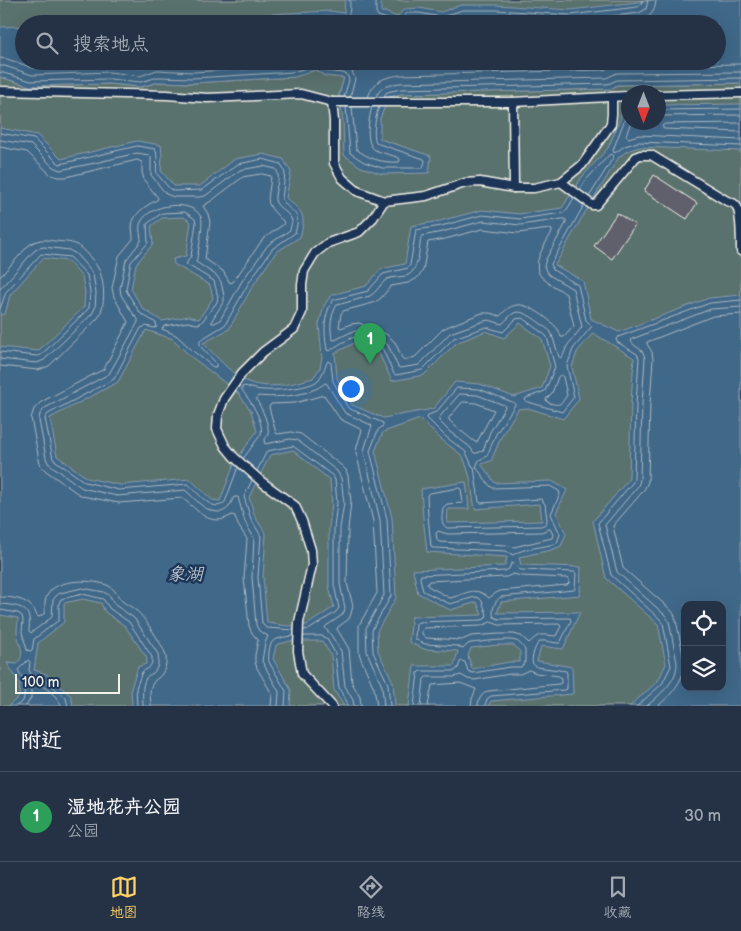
<!DOCTYPE html>
<html lang="zh">
<meta charset="utf-8">
<style>
body{margin:0;font-family:"Balsamiq Sans","LXGW WenKai TC",sans-serif;background:#313e51;color:#f1f3f6}
.controls{position:absolute;right:15px;bottom:15px;display:grid;overflow:hidden;border-radius:10px;box-shadow:0 5px 20px #0002}
.controls button{width:45px;height:45px;display:grid;place-items:center;padding:0;border:0;border-bottom:1px solid #424d5f;background:#253246;color:#f1f3f6;font:25px sans-serif}
.compass{position:absolute;left:621px;top:85px;width:45px;height:45px;border-radius:50%;background:#253246;box-shadow:0 5px 20px #0002;rotate:180deg}
.scale{position:absolute;left:15px;bottom:12px;width:105px;box-sizing:border-box;padding-left:5px;border:2px solid #f4f1e8;border-top:0;font-size:14px;line-height:18px;white-space:nowrap;color:#f4f1e8;-webkit-text-stroke:4px #1d3557;paint-order:stroke}
.you{position:absolute;left:350px;top:388px;width:18px;height:18px;margin:-12px;border:4px solid #fff;border-radius:50%;background:#1a73e8;box-shadow:0 0 0 8px #1a73e833}
.badge{display:grid;place-items:center;width:32px;height:32px;border-radius:50%;background:#ffd166;color:#fff;font-size:16px;font-weight:700}
.pin{position:absolute;translate:-50% -41px;filter:drop-shadow(0 1px 2px #0008)}
.pin::after{content:'';position:absolute;top:26px;width:18px;height:15px;background:inherit;clip-path:polygon(0 0,100% 0,50% 100%)}
.list{margin:0;padding:0;list-style:none}
h2{display:flex;justify-content:space-between;align-items:center;height:65px;margin:0;padding:0 20px;font-size:21px}
h2 small{font-size:16px;font-weight:400;color:#a3aab3}
.list li{display:grid;grid-template-columns:32px 1fr auto;gap:15px;align-items:center;box-sizing:border-box;height:90px;padding:0 20px;border-top:1px solid #424d5f}
.list b{display:block;font-size:19px;white-space:nowrap}
.list p{margin:0;font-size:16px;white-space:nowrap;color:#a3aab3}
.list em{font-size:16px;font-style:normal;color:#a3aab3}
.icon{flex:none;width:28px;height:28px;fill:none;stroke:currentColor;stroke-width:2;stroke-linecap:round;stroke-linejoin:round}
.map{position:relative;flex:none;width:741px;height:706px;overflow:hidden}
.search{position:absolute;background:#253246;box-shadow:0 5px 20px #0002;left:15px;right:15px;top:15px;height:55px;display:flex;align-items:center;gap:12px;box-sizing:border-box;padding:0 18px;border-radius:28px;color:#a3aab3;font-size:19px}
.sheet{height:155px;background:#253246}
nav{display:flex;justify-content:space-around;align-items:center;box-sizing:border-box;height:70px;border-top:1px solid #424d5f;background:#253246;font-size:14px;color:#a3aab3}
nav a{display:grid;justify-items:center;gap:2px}
nav .on{color:#ffd166}
.map>svg:first-child{display:block}
.green{fill:#5a726e;stroke:#a7b2ab;fill-rule:evenodd}
.water{fill:#416789;stroke:#899eaf;fill-rule:evenodd}
.lines{fill:none;stroke-linecap:round;stroke-linejoin:round}
.shore{stroke:#acbac2;stroke-width:1}
.building{fill:#61606c;stroke:#f4f1e8}
.minor-casing{stroke:#f4f1e8;stroke-width:11}
.minor{stroke:#1d3557;stroke-width:8}
.labels{text-anchor:middle;stroke-width:5;stroke-linejoin:round;paint-order:stroke}
.water-label{font-size:18px;font-style:italic;fill:#b5c1c7;stroke:#1d3557}
</style>
<div class="map">
<svg width="741" height="706" viewBox="0 0 741 706">
<rect width="100%" height="100%" fill="#31425d"/>
<filter id="ink" filterUnits="userSpaceOnUse"><feTurbulence type="fractalNoise" baseFrequency=".02" numOctaves="2"/><feDisplacementMap in="SourceGraphic" scale="10" xChannelSelector="R" yChannelSelector="G"/><feConvolveMatrix kernelMatrix="1 2 1 2 8 2 1 2 1" color-interpolation-filters="sRGB"/></filter>
<g filter="url(#ink)">
<g class="green">
<polygon points="0,0 741,0 717,61 717,24 24,24 24,54 0,54"/>
<path d="M315,70L325,76L344,78L339,95L611,89L617,85L741,83V706H0V77L30,86L109,84L141,87L158,82L193,83L295,77ZM628,92H658V122H628ZM685,605H722V687H685Z"/>
</g>
<g class="water">
<polygon points="345,0 381,0 381,12 385,12 397,17 404,9 419,8 441,12 461,5 497,5 570,10 655,0 741,0 741,83 617,85 611,89 401,94 389,97 380,118 380,139 431,156 429,173 382,174 361,167 344,155 343,120 339,95 344,78 325,76 315,70 295,77 193,83 158,82 141,87 109,84 30,86 0,77 0,27 24,26 24,61 717,61 717,24 68,24 331,11 344,13"/>
<path d="M741,104V151L639,147L627,151L619,157L581,219L555,265L583,281L591,319L619,332L709,298L741,295V706H630L658,681L666,664L658,624L606,578L593,521L629,479L631,403L634,358L593,333L577,352L572,367L579,399L563,419L528,408L518,409L501,437L491,461L481,464L495,483L552,481L567,490L556,513L566,534L561,546L551,550L519,557L521,565L581,567L580,595L501,602L497,613L580,612L563,649L541,646L537,661L572,667L573,694L491,701L488,706H409L414,666H454L458,651L424,649L409,642L411,626V617L482,615L477,602L450,610L418,593L413,570L505,566L507,557L427,552L423,517L421,489L466,482L469,509H448L447,523L542,521L540,504L475,509L470,477L463,456L442,440L420,419L383,432L375,451L392,518L396,598L377,631L378,651L393,682L395,706H344L334,690L331,655L322,641H290L276,645L273,659L291,690L290,706H132L131,688L138,667L146,664L147,658L125,626L105,612L101,603L83,599L64,603V622L38,643L34,670L46,674L71,696L73,706H8L19,697L20,684L7,663L17,664C27,652 18,645 17,631C17,627 18,623 18,618L0,615V347L38,351L84,307L85,292L82,277L68,261L43,258L10,295L5,314L0,315V128L37,135L61,159L137,141L161,145L162,156L161,171L174,186H200L235,159L263,154L283,159L291,172L286,198C304,214 306,214 300,237L276,252L252,287L229,329L203,343C214,354 233,376 248,382C269,390 293,384 313,378L320,368L322,357L319,324L324,306L331,295L366,286L381,269L405,264L411,226L440,221L482,210L519,214L562,208L582,177L608,148L620,120L623,106H628V122H658L659,105ZM184,217L191,222L186,256L173,259L174,264L210,285L213,298L199,319L189,316L162,321L143,309L131,289L136,264L153,244L151,226L162,218ZM520,323L542,339L550,366L542,388L514,397L480,384L455,382L433,409L383,418L352,405L337,379L335,353L356,342L378,351L392,381L424,375L456,343L486,331L504,338ZM146,330L173,339L189,355L238,393L251,411L257,431L235,462L220,501L212,500L190,479L120,485L87,478L57,456L50,418L118,382ZM293,450L330,480L332,504L329,527V586L334,607L307,625L288,626L267,623L263,577L266,534L255,517L249,497L270,455ZM685,605H722V687H685ZM498,645H514L520,652V662H509L472,669L468,656L471,648Z"/>
</g>
<g class="lines">
<g class="shore">
<polyline points="376,0 376,12 378,16 397,22 401,20 407,13 419,13 442,17 462,10 497,10 570,15 637,7 641,5 642,0"/>
<path d="M168,24L331,16C349,19 350,20 350,0"/>
<polyline points="407,24 410,20 419,19 442,23 464,16 496,16 571,21 639,13 646,9 648,0"/>
<path d="M615,24C633,22 655,24 656,0"/>
<polyline points="0,58 7,59 33,68 109,65 139,68 156,63 193,64 244,61"/>
<polyline points="323,61 329,65 347,67 352,71 355,79 350,97"/>
<polyline points="0,66 5,66 32,75 109,72 140,76 157,70 193,72 292,66 305,61"/>
<polyline points="0,72 31,81 109,79 141,82 158,77 193,78 293,72 316,65 327,71 343,73 347,75 349,80 344,97"/>
<path d="M368,97C375,80 382,78 400,75L604,70L610,67L617,66L741,64"/>
<path d="M376,97C381,85 389,85 400,83L606,78L617,73L741,72"/>
<polyline points="383,97 387,92 401,89 608,84 617,80 741,78"/>
<path d="M346,107L350,153L364,162L382,168H423L425,161L424,159L379,144C378,144 377,143 376,142C372,135 376,114 379,107"/>
<path d="M352,107L356,149C369,159 382,163 399,162L400,160L399,158C392,155 382,153 375,150C364,143 369,117 372,107"/>
<polyline points="658,110 741,109"/>
<polyline points="628,111 613,150 614,153 616,152 625,146 638,142 741,146"/>
<polyline points="658,116 741,115"/>
<polyline points="631,122 626,135 628,138 639,135 741,140"/>
<polyline points="741,123 665,124 662,126 664,129 741,132"/>
<path d="M0,133L34,139L57,162L60,164L137,146L155,149C159,156 155,165 157,174L170,189L173,191L202,190L238,164L263,159L281,164L285,173L282,199C292,216 302,209 295,233L272,249L248,284L225,325L200,340V346L216,363V367H213L193,351L176,335L162,329L164,326L188,322L197,324L201,323L217,302L218,297L214,281L186,264L191,256L196,223L195,219L185,212L162,213L147,224L148,243L131,262L126,289L127,292L140,313L156,323L157,327L154,328L146,326L141,328L114,379L48,414L45,418L53,459L85,482L119,490L188,484C197,491 213,515 225,502L238,467"/>
<path d="M0,140L31,145L53,167L60,170L95,163L137,153L149,155L151,157V175L166,194L174,197H200L205,196L240,170L263,166L276,169C282,179 274,189 275,200C277,209 292,213 292,222C292,222 290,229 290,230L268,245L242,281L220,320L215,323H212V320L224,301V296L221,282L217,276L196,262C198,255 204,223 201,217C192,198 149,204 141,222C138,227 141,235 141,241L126,260L120,288L121,295L134,315L138,319V322L109,374L45,408L40,414L39,420L46,458L48,463L82,488L117,496L185,490C196,499 203,511 218,512C228,512 230,505 234,497H238L245,522L254,538L252,577L256,625L259,631L268,636L265,643L262,661L279,692L278,706"/>
<path d="M0,147L27,152L51,175L59,177H66L137,160L142,162V172L144,180L158,198L157,200C147,205 133,213 132,226C132,230 133,234 133,239L119,256L112,288L114,297L128,322L104,369L41,402L34,409L31,418L39,460L41,466L46,471L77,493L82,496L119,503L182,498C199,510 209,529 232,515L235,516L238,525L247,539L244,578L249,626L252,633L258,640L255,655V662L257,668L272,694L271,706"/>
<path d="M262,174L271,176C269,202 262,201 283,221L284,224L263,239L233,282L230,283L223,271L205,259L210,222L208,214L203,206L211,201L243,177Z"/>
<polyline points="580,190 586,180 609,155 612,154 613,158 589,197"/>
<path d="M574,198L566,211L563,213L520,219L482,215L441,226L416,230L410,265L408,268L383,274L368,291L333,300C323,316 324,332 327,350L330,351C334,347 349,338 355,337C361,336 377,345 382,348L394,374L396,375L422,370L454,338L486,327L503,332L516,319L522,318L544,334L547,337L555,367L545,391L526,398L525,401L562,412L574,397L567,366L573,349L592,326L586,320L578,285L553,270L551,264L584,205"/>
<path d="M564,219L566,220V223L546,259L544,266L546,271L549,275L573,289L582,327L567,346L562,358L559,357L552,335L550,331C542,325 524,308 514,313C509,316 506,321 502,324L489,320L484,321L450,333L419,365L400,368L398,367L388,345L382,340L357,331L351,332L335,340L332,339C330,327 330,316 337,305L370,296C377,292 381,283 387,279C392,277 400,277 406,276C419,272 419,249 421,237L422,236L442,232L483,221L520,225Z"/>
<path d="M483,229L518,233L550,229L552,230V232C544,247 527,268 546,281C552,286 560,289 566,294L574,326L564,337H561C560,333 558,329 555,326C548,318 527,303 517,305C509,306 505,311 500,316L490,313H482L449,326L443,329L415,357L404,360L402,358L395,342L386,334L359,323L351,324L341,328L339,327L341,314L343,311L373,303L380,299L391,286L408,283L416,279L420,275L423,270L428,242L445,239Z"/>
<path d="M0,277L28,246C36,239 44,239 54,241C61,242 70,241 77,245C83,249 95,262 98,268C105,281 106,306 98,318L49,366L38,370L0,366"/>
<polyline points="0,289 34,251 39,248 44,247 69,250 76,254 90,270 93,274 96,293 95,308 92,314 44,360 37,363 0,359"/>
<polyline points="0,309 6,292 41,254 70,257 87,275 90,292 89,308 41,355 37,356 0,352"/>
<path d="M561,375L563,377L567,395C560,406 559,406 547,402L546,399L552,393L558,377Z"/>
<path d="M457,388L479,389L515,403V405L496,434L487,456L479,460L476,467L490,486L493,488L550,486L559,491L560,494L551,514L560,534L557,543C544,548 524,547 513,555L506,551L433,548L431,547L428,516L427,495L429,493L459,488L461,489L463,503L447,504L443,508C442,515 440,524 447,528L541,526L546,524L547,520L545,504L541,499L481,503L479,502L474,467L472,466L466,452L446,437L427,418L428,415L436,412Z"/>
<polygon points="460,394 477,395 504,405 505,407 490,432 483,451 477,453 474,453 470,447 450,432 439,421 439,418"/>
<polygon points="463,402 476,403 494,410 477,442 475,442 455,426 449,420 449,418"/>
<path d="M243,459L261,434C264,420 250,401 242,390V387L245,386C251,388 257,390 264,390C275,391 309,388 317,381C323,376 324,367 328,361L331,363L333,381L348,408L383,423V426L378,430L370,451L387,519L391,596L373,628L372,631L373,652L388,684L390,706"/>
<polyline points="257,471 267,451 293,446 333,476 335,480 337,503 334,528 334,585 339,608 336,612 310,629 304,630"/>
<polyline points="252,480 244,497 251,519 261,536 258,577 262,623 264,626 267,628 294,630"/>
<polygon points="550,529 553,534 552,538 514,547 506,545 439,542 437,540 436,533 438,531 448,534 541,532"/>
<path d="M514,574L521,576L567,578L569,579V583L567,585L500,591L496,593L489,598C474,585 467,594 450,598L428,586L427,584L429,581L506,577Z"/>
<path d="M0,597C16,597 32,600 37,616L39,617L45,613C45,606 44,600 48,594C57,578 95,579 109,586C116,590 117,596 122,601C126,605 133,607 138,612C144,617 163,646 165,653C168,662 165,673 158,678C155,681 154,680 153,683C148,690 151,698 151,706"/>
<path d="M0,604C10,605 27,605 29,618C30,622 29,627 29,631L31,633L52,617L53,600L56,596L60,593L82,588L104,592L110,596L115,605L134,618L158,654C159,661 158,669 153,673C149,676 149,674 146,678C141,687 143,696 143,706"/>
<path d="M0,610L18,613L22,616L23,620L22,632L27,650L30,651L32,650L34,639L59,620V603L61,599L83,594L103,599L110,609L129,622L152,657C152,667 150,667 142,672L136,688L137,706"/>
<path d="M491,622L499,625L559,624L561,626L556,636C541,635 540,632 529,643L521,636L514,634H498L471,636L462,640L426,638L422,634V630L424,628L481,626Z"/>
<polyline points="304,636 322,636 327,639 335,653 339,688 347,702 347,706"/>
<polyline points="685,664 676,620 674,614 670,609 623,568 613,526 644,490 648,482 650,404 653,359 652,352 647,344 647,342 713,316 741,314"/>
<polyline points="16,706 23,701 24,697 25,683 18,670 28,660 30,662 29,670 31,674 44,679 66,698 68,706"/>
<path d="M26,706L31,698V684L33,682C42,684 60,697 61,706"/>
<path d="M285,706L286,691L269,662C268,656 269,645 273,641C278,638 288,636 294,636"/>
<path d="M354,706L353,700L345,686L341,651L331,635L325,628L326,626L341,616L344,612L345,608L340,584V528L344,503L341,478L337,471L297,440L290,439L265,444L264,441C265,439 267,437 268,434C270,425 261,407 256,399L258,396C278,398 310,396 325,383L327,384L345,413L371,425L372,426L365,447L364,452L380,520L384,595L366,628L367,652L382,686L384,706"/>
<polyline points="361,706 360,697 352,683 349,649 337,629 338,627 349,619 351,614 353,606 347,583 348,529 351,502 348,476 346,470 342,466 301,434 291,432 278,434 276,433 269,407 271,404 295,403 324,395 340,419 362,430 357,446 356,453 373,521 377,593 359,625 359,653 361,659 374,688 377,706"/>
<path d="M414,706L418,673L420,671H455L458,668L460,662L462,661L465,662L468,671L473,673L510,667H521L525,662V650C523,647 520,642 516,641C508,638 481,642 471,643L468,644L463,649L457,646L425,644L416,640L415,638L416,624L418,622L481,620L485,619L487,615L482,601L479,598L475,597L450,604L423,591L420,578L421,575L505,571L509,569L511,564L513,563C517,564 517,569 521,570L575,572L576,574L575,588L574,590L501,597C495,600 491,611 494,617L499,619L570,618L571,621L560,643H558C553,643 546,640 541,641C536,642 530,660 533,664C534,665 535,666 537,667L566,671L567,673V689L565,690L491,696L487,699L485,706"/>
<path d="M421,706L424,679L426,677H454L461,675L468,679L474,680L510,674H520L529,670L536,673L559,676L561,678V683L559,684L488,691C482,694 478,699 478,706"/>
<polyline points="428,706 432,685 460,683 476,689 472,699 471,706"/>
<polyline points="637,706 662,684 671,666 663,623 661,620 611,575 598,523 633,482 634,479 636,404 639,358 637,354 617,342 616,339 618,337 710,303 741,300"/>
<path d="M647,706C660,694 677,682 677,663L669,621L665,615L617,572L605,525L638,486L640,480L642,404L645,358C643,347 634,348 631,341L632,339L711,309L741,307"/>
<path d="M658,706C671,695 683,682 685,664"/>
</g>
</g>
<g class="building">
<polygon points="654,175 697,203 687,219 644,191"/>
<polygon points="617,213 635,225 612,259 594,246"/>
</g>
<g class="lines">
<defs>
<g id="minor">
<polyline points="0,91 167,95 207,98 301,94 332,102 513,102 628,96"/>
<polyline points="658,95 741,93"/>
<polyline points="332,102 334,121 334,163 342,178 357,191 384,201 426,196 465,183 480,182 514,188 534,188 561,182 582,165 611,124 612,114 612,97"/>
<polyline points="513,102 514,188"/>
<path d="M561,182L592,205H596L636,157L640,155H651L727,201C731,202 735,203 737,207C741,215 741,241 741,251"/>
<polyline points="332,706 302,674 298,651 299,622 312,565 311,550 302,521 295,506 262,482 234,457 225,446 217,429 218,415 224,399 242,373 263,352 294,329 302,312 302,285 304,271 315,253 328,243 359,232 373,218 384,201"/>
</g>
</defs>
<use href="#minor" class="minor-casing"/>
<use href="#minor" class="minor"/>
</g>
</g>
<g class="labels">
<g class="water-label">
<text x="185" y="580">象湖</text>
</g>
</g>
</svg>
<div class="controls">
<button><svg class="icon" aria-label="locate" viewBox="0 0 24 24"><circle cx="12" cy="12" r="6"/><path d="M12 2v4M12 18v4M2 12h4M18 12h4"/></svg></button>
<button><svg class="icon" aria-label="layers" viewBox="0 0 24 24"><path d="M12 4l9 5-9 5-9-5zM3 14l9 5 9-5"/></svg></button>
</div>
<svg class="compass" viewBox="-18 -18 36 36"><path d="M0-13l5 13h-10z" fill="#e53935"/><path d="M0 13l5-13h-10z" fill="#a3aab3"/></svg>
<div class="scale">100 m</div>
<div class="you"></div>
<div class="pin badge" style="left:370px;top:364px;background:#2e9e5b">1</div>
<div class="search"><svg class="icon" aria-label="search" viewBox="0 0 24 24"><circle cx="10" cy="10" r="6"/><path d="M15 15l6 6"/></svg>搜索地点</div>
</div>
<section class="sheet">
<h2>附近<small></small></h2>
<ul class="list">
<li><span class="badge" style="background:#2e9e5b">1</span><div><b>湿地花卉公园</b><p>公园</p></div><em>30 m</em></li>
</ul>
</section>
<nav>
<a class="on"><svg class="icon" aria-label="map" viewBox="0 0 24 24"><path d="M3 6l6-2 6 2 6-2v14l-6 2-6-2-6 2zM9 4v14M15 6v14"/></svg>地图</a>
<a><svg class="icon" aria-label="directions" viewBox="0 0 24 24"><path d="M12 3l9 9-9 9-9-9zM9 14v-3h6M13 9l2 2-2 2"/></svg>路线</a>
<a><svg class="icon" aria-label="saved" viewBox="0 0 24 24"><path d="M7 4h10v16l-5-4-5 4z"/></svg>收藏</a>
</nav>
